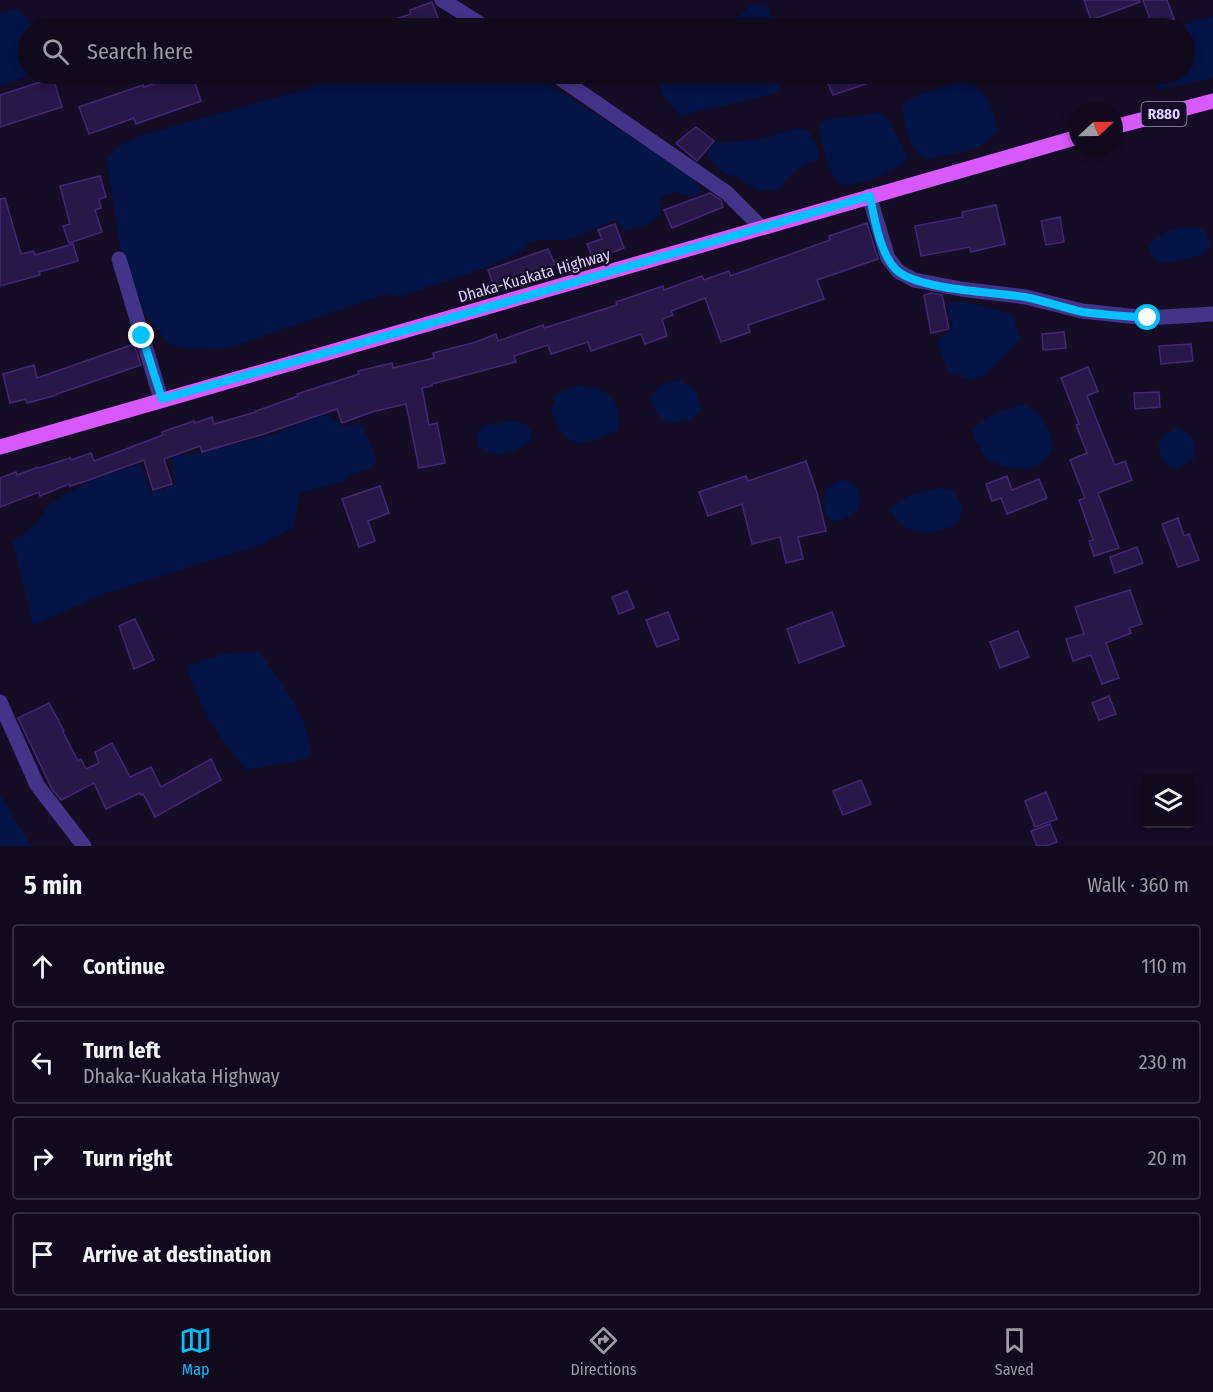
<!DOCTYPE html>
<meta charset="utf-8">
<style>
body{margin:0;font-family:"Fira Sans Condensed",sans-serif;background:#1e1829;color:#f1f3f6}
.controls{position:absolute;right:18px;bottom:18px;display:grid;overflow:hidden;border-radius:6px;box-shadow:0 3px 9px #0003}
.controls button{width:54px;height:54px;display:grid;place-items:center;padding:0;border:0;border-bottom:2px solid #302b3b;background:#100a1c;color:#f1f3f6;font:30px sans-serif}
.compass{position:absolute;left:1069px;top:102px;width:54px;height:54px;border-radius:50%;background:#100a1c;box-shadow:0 3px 9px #0003;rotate:68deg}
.stop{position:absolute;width:18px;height:18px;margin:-14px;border:4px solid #00c0fd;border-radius:50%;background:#fff}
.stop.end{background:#00c0fd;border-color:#fff;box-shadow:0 2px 6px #0008}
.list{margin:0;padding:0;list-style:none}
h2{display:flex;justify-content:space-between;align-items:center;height:78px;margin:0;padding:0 24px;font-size:26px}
h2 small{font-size:20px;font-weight:400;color:#9c9aa3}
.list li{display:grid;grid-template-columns:39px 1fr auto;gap:18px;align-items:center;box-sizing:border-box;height:84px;margin:0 12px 12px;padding:0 12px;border:2px solid #302b3b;border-radius:6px}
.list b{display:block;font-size:22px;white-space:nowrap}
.list p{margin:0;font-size:20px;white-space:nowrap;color:#9c9aa3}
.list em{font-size:20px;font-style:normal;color:#9c9aa3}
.icon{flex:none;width:33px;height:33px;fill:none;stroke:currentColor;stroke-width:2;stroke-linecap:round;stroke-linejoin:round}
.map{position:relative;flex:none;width:1213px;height:846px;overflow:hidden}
.search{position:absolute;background:#100a1c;box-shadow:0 3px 9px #0003;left:18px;right:18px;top:18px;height:66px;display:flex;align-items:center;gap:15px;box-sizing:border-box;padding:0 21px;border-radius:33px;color:#9c9aa3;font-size:22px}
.sheet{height:462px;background:#100a1c}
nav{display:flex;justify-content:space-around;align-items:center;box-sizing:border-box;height:84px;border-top:2px solid #302b3b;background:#100a1c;font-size:16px;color:#9c9aa3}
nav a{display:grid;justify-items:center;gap:3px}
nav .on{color:#00c0fd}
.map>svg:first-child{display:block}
.water{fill:#051447}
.building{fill:#281749;stroke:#422777;stroke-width:1.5}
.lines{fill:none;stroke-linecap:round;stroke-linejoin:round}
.minor{stroke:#433489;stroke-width:15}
.major{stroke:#d859ff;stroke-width:15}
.route{stroke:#00c0fd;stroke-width:8}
.labels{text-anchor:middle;stroke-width:5;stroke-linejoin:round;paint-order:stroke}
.shield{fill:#150d26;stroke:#a197be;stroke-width:1.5}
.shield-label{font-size:15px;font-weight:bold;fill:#ddd2ff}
.street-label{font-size:16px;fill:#ddd2ff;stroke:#150d26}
</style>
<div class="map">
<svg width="1213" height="846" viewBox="0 0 1213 846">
<rect width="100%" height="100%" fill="#150d26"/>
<g class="water">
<polygon points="754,3 769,8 773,28 717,28 736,18"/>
<polygon points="18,9 37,28 28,28 28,74 32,74 0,86 0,13"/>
<polygon points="1213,17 1213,78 1159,90 1154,74 1184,74 1184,28 1178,28 1198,20"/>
<path d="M350,74H533L688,173L700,186L702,191C694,198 682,195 675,192L665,195L658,201C660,205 662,210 660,215C655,224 633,230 624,230L618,222L614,221C599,226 585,235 569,239C553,243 545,236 528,243L525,250L480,270L399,297L391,295H383L229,348L196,349L179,348L167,342L145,315L121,250L107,161C113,147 125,143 139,136L303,90Z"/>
<polygon points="656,74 779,74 781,90 772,94 680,116 662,94"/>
<path d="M968,81C988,94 993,106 997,130C985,153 948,154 926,159C910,153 903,121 902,106C919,90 946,87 968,81Z"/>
<path d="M880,113L886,116L890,121L908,160C900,169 852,190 841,184C831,178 829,165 826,155C823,144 818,135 821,124L827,119Z"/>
<path d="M794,129L807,130C814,139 819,147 819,159C803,167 788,170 782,189L757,190L735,176L724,173L707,156L714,143L758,140Z"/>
<path d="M1195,227L1205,231L1210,245L1206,253C1190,260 1176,262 1158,262L1151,254L1149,247C1159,230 1176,228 1195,227Z"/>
<polygon points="951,302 964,302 1012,314 1020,339 986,374 971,380 949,373 938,345 939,338 950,331 952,325 947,306"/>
<path d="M681,381L695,389L701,409L691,420C667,424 660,423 650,400C656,384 664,383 681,381Z"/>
<path d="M577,386C606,387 622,398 618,429C582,448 566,452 551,409L558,393Z"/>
<path d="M1024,404L1040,415L1051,434L1053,447L1046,460L1029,469L1008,468L987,460L976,442L973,430C986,414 1005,410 1024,404Z"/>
<polygon points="331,415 341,426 360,424 367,435 376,459 371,468 348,476 345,481 300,493 293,528 262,544 107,593 33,625 13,541 35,524 50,504 63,496 95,479 140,464 151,493 177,484 171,456 200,453 272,435 317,417"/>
<path d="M512,421L526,424L532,433L530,442C514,453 496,460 479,447L477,434L483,426Z"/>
<path d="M1179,427L1193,438L1194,459L1178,469C1162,466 1162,460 1158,446L1163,435Z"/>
<path d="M837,481H849L857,486L860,499L857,510C851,515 843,522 835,521C823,521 823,501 826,492C828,488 833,484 837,481Z"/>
<path d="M943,488L954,491L963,508L958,523C951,526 943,530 935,532C917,535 895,526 891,508C909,494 920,490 943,488Z"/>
<path d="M259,652C277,677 316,725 309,757L292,762L246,770C220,738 197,706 187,666L225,653Z"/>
<polygon points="0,794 31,846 0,846"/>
</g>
<g class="building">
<polygon points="1084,0 1139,0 1140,2 1091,20"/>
<polygon points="1143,0 1167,0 1174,19 1153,27"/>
<polygon points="432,2 442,28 376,28 376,25 411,14 410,10"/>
<polygon points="184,74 192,74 201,101 136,124 134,118 89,134 79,107 143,85 144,87"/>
<polygon points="824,74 887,74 887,77 833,95"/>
<polygon points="53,78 62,107 0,127 0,95"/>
<polygon points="696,127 714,141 697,161 676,143"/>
<polygon points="100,176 106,197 99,199 101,208 95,210 102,232 69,243 63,226 70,224 60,186"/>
<polygon points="710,193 721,200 723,207 672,228 664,210"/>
<polygon points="5,198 21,254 33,251 35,255 73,244 78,261 39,272 40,275 0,286 0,199"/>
<polygon points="996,205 1005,244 971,252 970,247 921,256 915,226 963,217 962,212"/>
<polygon points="1060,217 1064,242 1046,245 1041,221"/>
<polygon points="867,223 878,259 817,280 824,299 748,325 750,332 721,342 705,298 671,311 673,315 662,319 667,336 645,344 641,334 591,351 588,342 551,354 548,345 514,356 516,362 432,384 432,386 422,388 429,425 437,423 445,463 419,468 406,404 372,412 342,423 337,409 264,434 202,452 200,446 164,459 172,484 153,490 144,460 86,481 70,486 69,484 40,496 39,492 0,507 0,478 16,472 17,475 38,467 39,468 70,458 71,460 91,453 94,461 163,435 162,432 194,421 195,423 212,417 214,424 256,412 256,411 298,396 297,394 359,374 358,371 392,363 393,368 434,358 433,353 476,342 496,334 498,341 543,325 544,328 617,305 616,302 663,286 664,290 702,276 704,280 729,271 730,276 830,240 829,236"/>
<polygon points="615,224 624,248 593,259 587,244 602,239 598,230"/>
<polygon points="548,249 555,264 494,286 488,270"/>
<polygon points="931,293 942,295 949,329 931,333 924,295"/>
<polygon points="1064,332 1066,348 1043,350 1042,334"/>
<polygon points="134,344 141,365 57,394 57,395 27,403 26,399 10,403 3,374 34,365 37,378"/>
<polygon points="1191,344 1193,361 1161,364 1159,346"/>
<polygon points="1088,367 1098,391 1087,396 1115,465 1125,461 1132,480 1098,493 1119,548 1094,556 1089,541 1093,540 1079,500 1085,498 1070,460 1087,453 1076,425 1079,424 1061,378"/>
<polygon points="1159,392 1160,407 1135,409 1134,393"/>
<polygon points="806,461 817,493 826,531 798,537 803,559 786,563 780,537 752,544 742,504 708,516 699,492 746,476 748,481"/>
<polygon points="1007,476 1012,490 1039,479 1047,498 1007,514 1001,498 992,501 986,484"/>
<polygon points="380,486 389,513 368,521 375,541 359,547 342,499"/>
<polygon points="1178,518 1184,536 1189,534 1199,560 1178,567 1162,524"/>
<polygon points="1137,547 1143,563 1115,573 1110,557"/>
<polygon points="1130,590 1142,624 1129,628 1131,633 1106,643 1119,678 1102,684 1091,655 1073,661 1066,639 1084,634 1075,607"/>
<polygon points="627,591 634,608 619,614 612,597"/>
<polygon points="668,612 679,639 657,647 646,620"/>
<polygon points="832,612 844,646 799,663 787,629"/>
<polygon points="135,619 154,660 134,669 119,626"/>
<polygon points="1018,631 1029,657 1000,668 990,642"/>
<polygon points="1109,696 1116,714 1099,720 1092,703"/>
<polygon points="49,703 64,731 63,732 78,761 81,759 86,769 99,763 95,752 112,743 130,777 151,767 161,787 211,759 221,780 155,817 143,794 141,795 140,793 106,809 94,783 61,800 52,789 18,718"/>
<polygon points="861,780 871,804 843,815 833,791"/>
<polygon points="1046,792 1057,819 1035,827 1025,801"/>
<polygon points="1050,824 1057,842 1046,846 1037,846 1031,831"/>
</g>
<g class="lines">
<g class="minor">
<polyline points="442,0 487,28"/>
<polyline points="554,74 727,193 761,227"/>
<polyline points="869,196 888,258 898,271 914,280 961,289 1026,297 1082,311 1147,318 1213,314"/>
<polyline points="119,259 161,399"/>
<polyline points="0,702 37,785 84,846"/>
</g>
<g class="major">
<polyline points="1114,127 1213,101"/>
<polyline points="0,447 1078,137"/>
</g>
</g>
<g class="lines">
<path class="route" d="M142,336L162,399L517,299L870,196C874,218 881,259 899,272C923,290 994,292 1025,297C1045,301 1064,308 1083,312C1105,315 1126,316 1148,318"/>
</g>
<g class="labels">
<rect class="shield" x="1141.5" y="102" width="45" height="24" rx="4.5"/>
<g class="shield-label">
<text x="1164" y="119">R880</text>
</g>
<g class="street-label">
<text transform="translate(534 275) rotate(-16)" y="6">Dhaka-Kuakata Highway</text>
</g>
</g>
</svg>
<div class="controls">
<button><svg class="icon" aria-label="layers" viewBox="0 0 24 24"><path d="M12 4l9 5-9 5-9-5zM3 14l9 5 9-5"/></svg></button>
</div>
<svg class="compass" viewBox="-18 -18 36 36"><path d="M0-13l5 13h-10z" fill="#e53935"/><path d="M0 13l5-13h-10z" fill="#9c9aa3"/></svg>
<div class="stop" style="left:1148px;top:318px"></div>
<div class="stop end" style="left:142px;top:336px"></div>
<div class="search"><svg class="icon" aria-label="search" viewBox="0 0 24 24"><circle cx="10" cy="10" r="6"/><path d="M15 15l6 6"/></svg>Search here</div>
</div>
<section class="sheet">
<h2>5 min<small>Walk · 360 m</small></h2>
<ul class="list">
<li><svg class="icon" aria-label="ahead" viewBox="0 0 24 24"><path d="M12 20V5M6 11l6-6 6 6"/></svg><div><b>Continue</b></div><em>110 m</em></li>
<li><svg class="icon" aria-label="left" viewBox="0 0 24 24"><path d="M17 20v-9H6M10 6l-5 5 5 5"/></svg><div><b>Turn left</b><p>Dhaka-Kuakata Highway</p></div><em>230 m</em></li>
<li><svg class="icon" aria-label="right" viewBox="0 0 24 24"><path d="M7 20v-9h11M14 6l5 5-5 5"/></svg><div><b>Turn right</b></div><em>20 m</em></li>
<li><svg class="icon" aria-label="arrive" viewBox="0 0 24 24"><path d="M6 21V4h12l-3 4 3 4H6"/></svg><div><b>Arrive at destination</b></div></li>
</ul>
</section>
<nav>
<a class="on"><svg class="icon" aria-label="map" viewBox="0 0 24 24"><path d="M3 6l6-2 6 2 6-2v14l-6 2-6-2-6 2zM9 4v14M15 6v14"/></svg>Map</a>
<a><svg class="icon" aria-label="directions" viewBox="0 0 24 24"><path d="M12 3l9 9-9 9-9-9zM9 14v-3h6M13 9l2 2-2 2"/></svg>Directions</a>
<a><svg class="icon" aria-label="saved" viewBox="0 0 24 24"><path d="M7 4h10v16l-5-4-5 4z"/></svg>Saved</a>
</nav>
